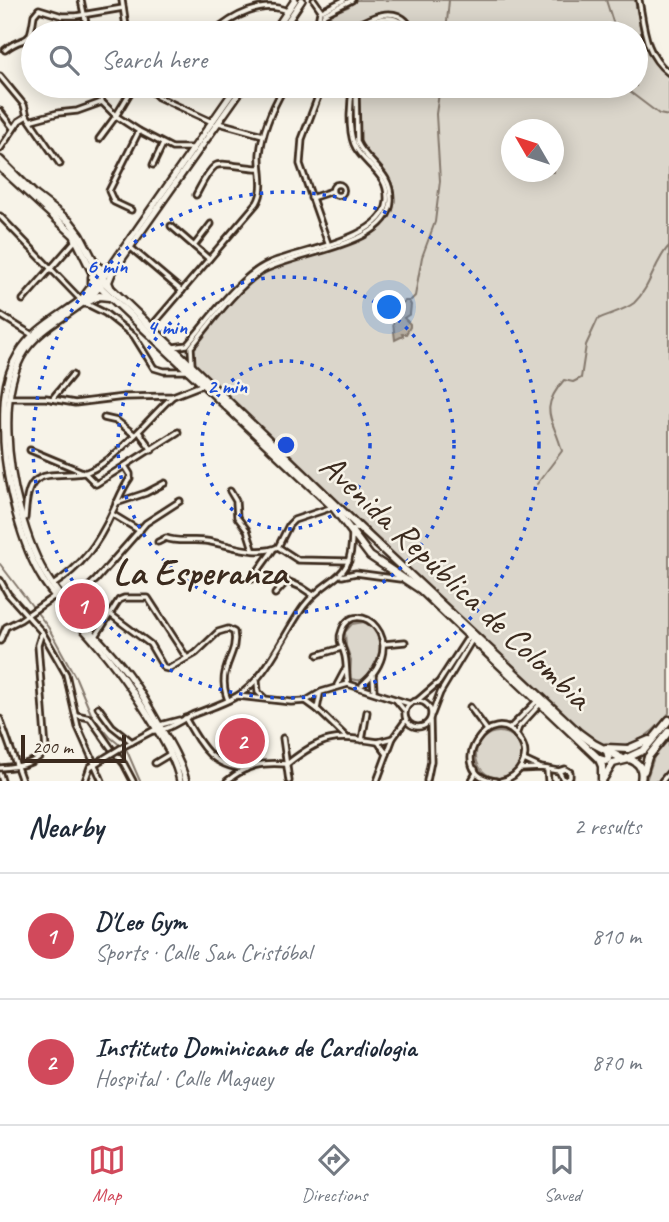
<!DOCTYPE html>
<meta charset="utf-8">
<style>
body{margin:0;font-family:Caveat,sans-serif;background:#f6f6f7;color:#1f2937}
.compass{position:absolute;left:501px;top:119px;width:63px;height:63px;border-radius:50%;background:#fff;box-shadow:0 4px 18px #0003;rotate:309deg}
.scale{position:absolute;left:21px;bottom:18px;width:105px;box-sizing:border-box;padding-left:7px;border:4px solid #3b2a1e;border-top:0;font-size:19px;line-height:24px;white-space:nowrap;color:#3b2a1e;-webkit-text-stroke:5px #f7f3e8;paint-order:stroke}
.you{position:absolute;left:390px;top:308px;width:24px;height:24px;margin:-18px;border:5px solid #fff;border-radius:50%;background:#1a73e8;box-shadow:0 0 0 10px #1a73e833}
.badge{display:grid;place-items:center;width:46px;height:46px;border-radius:50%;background:#d1495b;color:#fff;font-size:23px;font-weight:700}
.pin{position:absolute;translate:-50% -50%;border:4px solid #fff;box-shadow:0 2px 7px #0006}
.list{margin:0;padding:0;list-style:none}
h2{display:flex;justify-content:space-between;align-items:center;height:91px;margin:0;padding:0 28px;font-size:30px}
h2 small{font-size:23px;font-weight:400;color:#747a83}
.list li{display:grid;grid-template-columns:46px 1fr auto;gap:21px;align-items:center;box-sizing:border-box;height:126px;padding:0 28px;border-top:2px solid #e0e1e3}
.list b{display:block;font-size:26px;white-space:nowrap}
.list p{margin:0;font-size:23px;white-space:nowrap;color:#747a83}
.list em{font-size:23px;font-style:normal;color:#747a83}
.icon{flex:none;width:38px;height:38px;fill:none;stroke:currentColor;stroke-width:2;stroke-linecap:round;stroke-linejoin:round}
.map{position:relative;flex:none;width:669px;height:781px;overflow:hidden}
.search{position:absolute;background:#fff;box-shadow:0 4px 18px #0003;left:21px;right:21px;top:21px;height:77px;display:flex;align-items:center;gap:18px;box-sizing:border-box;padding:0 24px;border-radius:38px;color:#747a83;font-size:26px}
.sheet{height:343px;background:#fff}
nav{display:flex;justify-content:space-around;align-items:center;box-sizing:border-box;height:98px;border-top:2px solid #e0e1e3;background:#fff;font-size:19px;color:#747a83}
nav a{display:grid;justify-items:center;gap:4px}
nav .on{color:#d1495b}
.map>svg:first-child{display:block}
.green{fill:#dbd6cb;stroke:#8b8074;stroke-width:2;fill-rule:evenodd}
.water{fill:#b4aca0;stroke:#84786c;stroke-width:2}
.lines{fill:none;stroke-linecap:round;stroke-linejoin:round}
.stream{stroke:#84786c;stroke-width:2}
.street-casing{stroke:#3b2a1e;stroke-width:9}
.secondary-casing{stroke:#3b2a1e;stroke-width:10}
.primary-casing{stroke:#3b2a1e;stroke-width:11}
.street{stroke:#f7f3e8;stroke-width:3.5}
.secondary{stroke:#f7f3e8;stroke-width:5}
.primary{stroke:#f7f3e8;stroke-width:6}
.street-bridge-casing{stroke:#3b2a1e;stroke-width:9;stroke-linecap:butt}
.street-bridge{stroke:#f7f3e8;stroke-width:3.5}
.ring{fill:none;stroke:#1d4ed8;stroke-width:3.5;stroke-dasharray:3.5 7}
.labels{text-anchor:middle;stroke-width:5;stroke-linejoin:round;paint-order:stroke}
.street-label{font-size:35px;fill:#3b2a1e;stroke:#f7f3e8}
.neighbourhood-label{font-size:37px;font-weight:bold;fill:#3b2a1e;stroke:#f7f3e8}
.centre{fill:#1d4ed8;stroke:#f7f3e8;stroke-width:3.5}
.ring-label{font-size:21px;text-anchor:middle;font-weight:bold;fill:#1d4ed8;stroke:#f7f3e8;stroke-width:5;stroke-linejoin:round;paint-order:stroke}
</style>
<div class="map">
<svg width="669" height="781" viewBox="0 0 669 781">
<rect width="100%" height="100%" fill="#f7f3e8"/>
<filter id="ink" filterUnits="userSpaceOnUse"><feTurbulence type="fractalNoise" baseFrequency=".0143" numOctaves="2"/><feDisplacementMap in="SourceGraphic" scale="14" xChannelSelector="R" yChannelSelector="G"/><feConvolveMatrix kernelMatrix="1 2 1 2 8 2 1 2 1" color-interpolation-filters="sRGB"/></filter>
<g filter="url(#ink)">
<g class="green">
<path d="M356,0H635C642,33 641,54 669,76V713C649,739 625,755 591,740L194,365L192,348C211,325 230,297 253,280C260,275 268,269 276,266C305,255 385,245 392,209C400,170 364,164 358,139C355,123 358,102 359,86H636V33H410L408,18C382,4 362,21 337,32L331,31L325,21L327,15L348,7ZM512,130H554V172H512Z"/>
<path d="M364,622C368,625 374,628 377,632C385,645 378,677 361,680C358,681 354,679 350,679L351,660L346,646L345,632L352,624Z"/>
<circle cx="499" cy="755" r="23"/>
<polygon points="669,739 669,769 658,781 646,781 654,757"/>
</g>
<polygon class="water" points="405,301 409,301 411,305 410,314 404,318 410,324 410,327 406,334 402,334 403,336 395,340 392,314 393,310"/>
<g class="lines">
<g class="stream">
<polyline points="606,0 613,22 613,33"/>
<polyline points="446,33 449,0"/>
<polyline points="622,86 659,114 669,116"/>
<polyline points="411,300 415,296 422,257 435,222 440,181 436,114 440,86"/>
<path d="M537,484L562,451C554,419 537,411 564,380L573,382L581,378L586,345L598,319C609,314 625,310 634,303C651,287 654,262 669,246"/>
<polyline points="0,564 48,627 76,678 92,716 110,737 127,751 140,781"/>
</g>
<defs>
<g id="street">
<polyline points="81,0 88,33"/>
<polyline points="122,0 127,33"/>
<polyline points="314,0 321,10"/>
<path d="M639,0C644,28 645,55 669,73"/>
<polyline points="134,33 157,30 160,32"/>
<path d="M214,33C232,16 263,0 287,11"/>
<polyline points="325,33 318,22 320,12 344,0"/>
<path d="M331,33C324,29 320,22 324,14L352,0"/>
<path d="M341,33C360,25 388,2 407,22V33"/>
<path d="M350,33C365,25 386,10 402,23L403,33"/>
<path d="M5,50C27,32 29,51 34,15L39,9L62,16H76L123,8"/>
<polyline points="0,76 24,105 27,116"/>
<polyline points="97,86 102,102 116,116 139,131 172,148 194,148"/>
<polyline points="146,86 158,97 212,122"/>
<polyline points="226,86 233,91"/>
<polyline points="322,86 302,139 300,164 329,246"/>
<polyline points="0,111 13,128"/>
<polyline points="27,116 60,164"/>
<polyline points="32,120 58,113 77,111 102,102"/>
<polyline points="219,123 263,135"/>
<polyline points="99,139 116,116 134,86"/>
<polyline points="0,149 19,121 27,116"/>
<polyline points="153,165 163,144"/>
<circle cx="338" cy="190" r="5.5"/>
<path d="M196,195C201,186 207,172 215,166C222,161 248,169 260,168"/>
<polyline points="311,198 332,191"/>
<polyline points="131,210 114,202 109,191 139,131"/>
<polyline points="0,216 81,300"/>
<polyline points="171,226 209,259"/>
<polyline points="194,246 211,224"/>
<polyline points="130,247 182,291"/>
<polyline points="23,300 75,241"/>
<polyline points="87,304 105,313 134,336 154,368 164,371 187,371"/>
<polyline points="0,315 34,336"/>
<path d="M151,327L257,203C266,188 259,170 260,154C262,131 274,105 285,86"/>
<path d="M174,347L187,345C209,320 239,276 270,263C298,251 384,239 387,202C390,172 362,165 354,144C348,128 350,102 353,86"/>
<path d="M192,365L191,347C210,324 235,288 260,272C291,252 389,247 391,201C392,171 367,164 357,142L356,86"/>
<polyline points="9,398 46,398 75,403 124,397 173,396 204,384"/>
<polyline points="52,399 72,375"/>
<polyline points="104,418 117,421 135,435"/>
<polyline points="139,432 152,450"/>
<polyline points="30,450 85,473 96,484 178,432"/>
<polyline points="230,491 236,501 237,517 247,530 253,549"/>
<polyline points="116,503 146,493 165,483"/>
<polyline points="112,514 140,531"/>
<path d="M25,518C26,508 26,490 34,482C46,470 72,477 87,472C115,462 150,417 173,396"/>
<path d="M158,542L166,538C179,543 191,539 205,541C228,544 256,557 278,547"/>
<polyline points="278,547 298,560 349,561"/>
<polyline points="278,547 289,525 294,520 333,507"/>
<polyline points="342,576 356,573 400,579"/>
<polyline points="252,579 273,550"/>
<polyline points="0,580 8,594 42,632 66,674 78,727 102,781"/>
<path d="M53,585C81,567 98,544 112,513C118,501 122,489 130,478V474L125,466"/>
<polyline points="275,594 287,581 301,587 313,595"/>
<polyline points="69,605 96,580 146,523 180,501"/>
<path d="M110,614L150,644L164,668L168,669L196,653L218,632L228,629L234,632C239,656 215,668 228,700"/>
<polyline points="96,636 119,600 124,598 148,598 187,658"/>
<polyline points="0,641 6,627 20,620 56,595"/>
<polyline points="384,644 405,642"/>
<polyline points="318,655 341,648"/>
<polyline points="373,675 374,690"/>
<polyline points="257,681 258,692 264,698"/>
<path d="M348,684C346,675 347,665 345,656C343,647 337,641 342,630C355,595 414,640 362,685"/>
<polyline points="337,685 345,670"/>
<polyline points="238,696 291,702 306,701 321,692 348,684 410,704"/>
<polyline points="396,700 405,711"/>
<circle cx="418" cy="714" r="13"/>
<polyline points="306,701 317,709 346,737"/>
<polyline points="417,701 439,682 469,636"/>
<polyline points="98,707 112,726 132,742"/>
<polyline points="470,707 487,730"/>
<polyline points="317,709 320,694"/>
<polyline points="432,714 440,693 472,640"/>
<polyline points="76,715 90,718 113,751"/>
<path d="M185,718C201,746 211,766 246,769"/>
<polyline points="0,719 22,781"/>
<polyline points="160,725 179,720"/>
<polyline points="509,729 537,701"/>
<path d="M153,731C167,731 179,721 192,715C207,709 223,704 237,696C266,680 284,633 304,606C332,570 353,585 352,529H359"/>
<polyline points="516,735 519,727 540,704"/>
<polyline points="283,738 289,781"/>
<polyline points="362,740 367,712"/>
<polyline points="378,742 393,738"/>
<polyline points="124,746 154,730"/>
<polyline points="115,753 124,764 133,781"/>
<polyline points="524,760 539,767"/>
<polyline points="155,763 170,754"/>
<path d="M0,768C17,767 36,764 46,750L38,645L42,632"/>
<polyline points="520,769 541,768 559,771 565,769 570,772 570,777 567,780 563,779 559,771"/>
<polyline points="547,769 548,781"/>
<polyline points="0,774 2,781"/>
<polyline points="472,780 476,773 475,769"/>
<polyline points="85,781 90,767 106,757"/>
<path d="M227,781C248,764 262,762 287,764C323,736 334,735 378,742L387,754L393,738L406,720"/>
<polyline points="377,781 387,754"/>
<polyline points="427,781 431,761 430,721"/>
<path d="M496,781C440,774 492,696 520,740C532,757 519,777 501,781"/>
<polyline points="662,781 669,773"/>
</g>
<g id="secondary">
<polyline points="273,33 295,0"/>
<polyline points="280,33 302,0"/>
<polyline points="112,273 244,86"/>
<path d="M101,286C79,312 44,323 25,351C9,375 7,406 8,433C9,477 25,544 49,580C70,613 101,639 125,670C139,688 150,709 161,728C171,745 181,762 186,781"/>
<path d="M180,781C176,762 166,745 156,728C137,697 118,668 94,641C77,621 57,602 43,580C21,545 6,483 4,442C3,412 2,380 18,354C37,322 74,311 98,285L237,86"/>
</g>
<g id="primary">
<polyline points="0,160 35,195 70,222 80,235 105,283 361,529 579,733 594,744 623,759"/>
<polyline points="0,167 74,235 99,286 333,507 370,556 421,590 599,759 602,766 602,781"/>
<polyline points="95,265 104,270 111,266"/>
<polyline points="110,287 108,282 112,272"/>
<polyline points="83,298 92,286 92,277"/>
<polyline points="85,303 99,296 109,297"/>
<polyline points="606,748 628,749 649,740"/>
<polyline points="627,758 644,750 669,720"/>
<polyline points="599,759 606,761 609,759 607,751"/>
<polyline points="644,771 648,757 669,731"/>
<path d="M603,779L613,763L629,759C641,763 643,770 641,781"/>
</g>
</defs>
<use href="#street" class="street-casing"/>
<use href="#secondary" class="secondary-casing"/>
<use href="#primary" class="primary-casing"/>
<use href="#street" class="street"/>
<use href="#secondary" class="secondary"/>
<use href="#primary" class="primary"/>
<defs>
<polyline id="street-bridge" points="106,757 124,746"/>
</defs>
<use href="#street-bridge" class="street-bridge-casing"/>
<use href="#street-bridge" class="street-bridge"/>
</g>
</g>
<g class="ring">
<circle cx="286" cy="445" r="84"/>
<circle cx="286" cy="445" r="168"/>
<circle cx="286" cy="445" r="253"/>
</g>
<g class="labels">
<g class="street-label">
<text transform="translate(456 581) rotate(43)" y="12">Avenida República de Colombia</text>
</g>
<g class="neighbourhood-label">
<text x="200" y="584">La Esperanza</text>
</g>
</g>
<circle cx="286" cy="445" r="10" class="centre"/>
<g class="ring-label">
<text x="107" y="273">6 min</text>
<text x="167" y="334">4 min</text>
<text x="227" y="393">2 min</text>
</g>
</svg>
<svg class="compass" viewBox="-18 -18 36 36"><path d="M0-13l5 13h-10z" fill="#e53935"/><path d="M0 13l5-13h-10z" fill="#747a83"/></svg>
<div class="scale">200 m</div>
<div class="you"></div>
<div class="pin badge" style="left:82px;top:606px">1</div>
<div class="pin badge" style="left:242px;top:741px">2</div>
<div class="search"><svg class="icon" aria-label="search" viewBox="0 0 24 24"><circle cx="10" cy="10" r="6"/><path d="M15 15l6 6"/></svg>Search here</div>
</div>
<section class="sheet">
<h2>Nearby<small>2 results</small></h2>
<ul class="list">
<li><span class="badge">1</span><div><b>D'Leo Gym</b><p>Sports · Calle San Cristóbal</p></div><em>810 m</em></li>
<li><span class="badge">2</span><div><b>Instituto Dominicano de Cardiologia</b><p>Hospital · Calle Maguey</p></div><em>870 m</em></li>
</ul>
</section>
<nav>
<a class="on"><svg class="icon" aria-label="map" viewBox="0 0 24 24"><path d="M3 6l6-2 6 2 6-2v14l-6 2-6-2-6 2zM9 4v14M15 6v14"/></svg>Map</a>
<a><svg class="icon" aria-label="directions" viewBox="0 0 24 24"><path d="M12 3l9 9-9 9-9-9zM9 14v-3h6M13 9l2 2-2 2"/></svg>Directions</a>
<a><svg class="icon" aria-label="saved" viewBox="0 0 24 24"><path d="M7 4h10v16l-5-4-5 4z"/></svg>Saved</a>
</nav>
